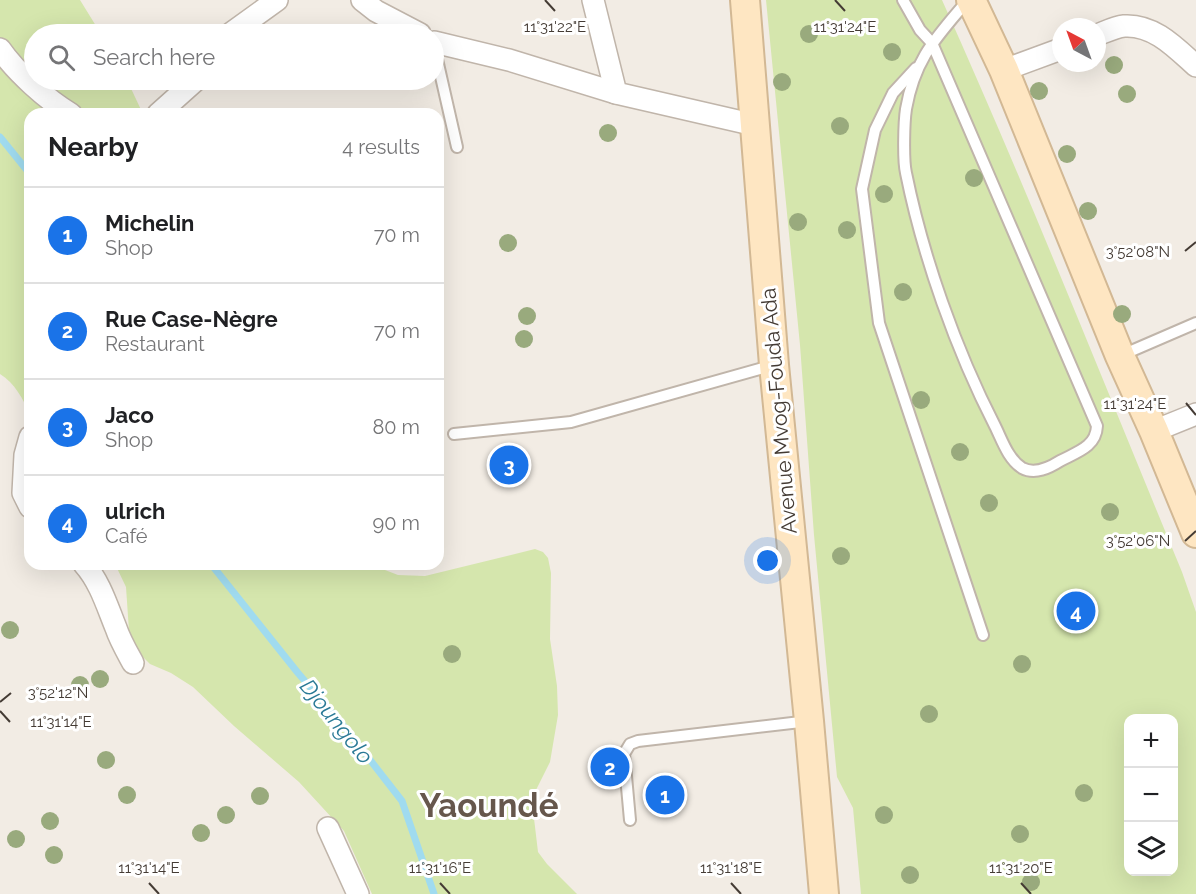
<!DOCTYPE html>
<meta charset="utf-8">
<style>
body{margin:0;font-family:Raleway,sans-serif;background:#f2f2f2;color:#202124}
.controls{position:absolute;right:18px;bottom:18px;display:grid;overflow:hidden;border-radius:12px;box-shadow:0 6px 24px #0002}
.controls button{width:54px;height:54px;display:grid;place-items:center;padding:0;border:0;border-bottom:2px solid #e0e0e0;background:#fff;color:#202124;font:30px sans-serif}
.compass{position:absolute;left:1052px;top:18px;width:54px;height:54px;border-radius:50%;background:#fff;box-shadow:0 6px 24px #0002;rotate:319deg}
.you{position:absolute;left:768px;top:561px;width:21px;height:21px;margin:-15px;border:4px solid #fff;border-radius:50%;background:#1a73e8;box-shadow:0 0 0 9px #1a73e833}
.badge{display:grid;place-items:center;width:39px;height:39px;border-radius:50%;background:#1a73e8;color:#fff;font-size:20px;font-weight:700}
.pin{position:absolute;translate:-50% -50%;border:3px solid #fff;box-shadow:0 2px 6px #0006}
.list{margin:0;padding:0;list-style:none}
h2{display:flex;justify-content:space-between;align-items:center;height:78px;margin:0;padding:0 24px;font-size:26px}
h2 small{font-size:20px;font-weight:400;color:#757577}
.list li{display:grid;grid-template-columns:39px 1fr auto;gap:18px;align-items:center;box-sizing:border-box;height:96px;padding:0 24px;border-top:2px solid #e0e0e0}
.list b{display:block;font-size:22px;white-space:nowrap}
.list p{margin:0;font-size:20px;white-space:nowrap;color:#757577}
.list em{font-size:20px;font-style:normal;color:#757577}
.icon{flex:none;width:33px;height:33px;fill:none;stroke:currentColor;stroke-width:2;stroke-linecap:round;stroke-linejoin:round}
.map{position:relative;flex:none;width:1196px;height:894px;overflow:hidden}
.search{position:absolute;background:#fff;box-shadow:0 6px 24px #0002;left:24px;top:24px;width:420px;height:66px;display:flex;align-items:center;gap:15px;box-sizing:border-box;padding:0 21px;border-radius:33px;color:#757577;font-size:22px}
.panel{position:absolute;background:#fff;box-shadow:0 6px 24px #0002;left:24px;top:108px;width:420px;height:462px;border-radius:18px}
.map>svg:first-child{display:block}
.green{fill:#d5e6ad;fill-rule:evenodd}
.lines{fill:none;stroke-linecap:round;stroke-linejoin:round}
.stream{stroke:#a0dbef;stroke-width:7}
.service-casing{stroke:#c0b5aa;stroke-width:14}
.minor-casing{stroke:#c0b5aa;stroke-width:24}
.secondary-casing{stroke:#d2b894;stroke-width:32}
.service{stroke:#fff;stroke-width:10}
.minor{stroke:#fff;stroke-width:21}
.secondary{stroke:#fee6c2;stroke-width:28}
.tree{fill:#99aa7d}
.ticks{fill:none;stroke:#443b34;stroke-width:2}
.labels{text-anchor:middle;stroke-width:6;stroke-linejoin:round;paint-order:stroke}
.street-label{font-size:21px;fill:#443b34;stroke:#fff}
.water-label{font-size:22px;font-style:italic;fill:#2a7a96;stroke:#fff}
.town-label{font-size:33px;font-weight:bold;fill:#66574c;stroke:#fff}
.ticks-label{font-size:15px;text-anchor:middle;fill:#443b34;stroke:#fff;stroke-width:6;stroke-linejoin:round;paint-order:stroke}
</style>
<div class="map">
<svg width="1196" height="894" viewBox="0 0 1196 894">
<rect width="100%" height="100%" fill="#f2ece4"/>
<g class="green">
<path d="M0,0H80L101,34H34V80H127L143,114H30V415C23,399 15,383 0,374Z"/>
<path d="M766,0H942C1027,189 1103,381 1182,572L1196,612V894H861L853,808L837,777L814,535L800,345ZM1128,718H1174V872H1128Z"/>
<polygon points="535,549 543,552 548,558 551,573 550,639 557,686 558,715 550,762 536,790 533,810 538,852 547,864 577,894 372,894 344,831 299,782 234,726 193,687 171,673 150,664 141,655 129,631 126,587 115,564 380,564 385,570 398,575 425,576"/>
</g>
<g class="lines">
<g class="stream">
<polyline points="0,137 30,174"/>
<polyline points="211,564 298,673 346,729 402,801 434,894"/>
</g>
<defs>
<g id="service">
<path d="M903,0L920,30L932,43L1097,426C1096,447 1077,452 1060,461C1049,468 1035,475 1022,468C1008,459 1002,440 995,426C956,350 923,257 906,173C903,160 904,122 906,109C915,58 936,38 968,0"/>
<polyline points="434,46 457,147"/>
<polyline points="916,68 893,93 875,130 862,189 879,323 983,635"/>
<polyline points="1122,355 1196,323"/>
<polyline points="454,434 571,422 774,365"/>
<polyline points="630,820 624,754 630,744 638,741 809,721"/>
</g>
<g id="minor">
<polyline points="362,0 376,11 420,34"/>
<polyline points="593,0 616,93 755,125"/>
<polyline points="230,34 277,0"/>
<path d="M1097,35C1105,32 1115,27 1124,26C1154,24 1176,48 1196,66"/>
<polyline points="434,42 509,60 616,93"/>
<path d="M0,49C16,72 47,100 71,114"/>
<polyline points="1004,70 1061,49"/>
<polyline points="158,114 196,80"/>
<polyline points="1154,431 1196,414"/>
<polyline points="30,437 25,455 23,493 30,507"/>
<path d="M84,564C100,582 107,606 116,628C120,640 127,652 133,663"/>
<polyline points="328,828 358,894"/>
</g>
<g id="secondary">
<polyline points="745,0 774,365 809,721 824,894"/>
<polyline points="971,0 1004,70 1120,356 1154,431 1196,533"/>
</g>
</defs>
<use href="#service" class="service-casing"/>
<use href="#minor" class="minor-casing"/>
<use href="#secondary" class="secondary-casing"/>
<use href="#service" class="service"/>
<use href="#minor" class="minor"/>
<use href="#secondary" class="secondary"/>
</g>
<g class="tree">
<circle cx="809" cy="34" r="9"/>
<circle cx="892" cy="52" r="9"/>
<circle cx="1114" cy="65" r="9"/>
<circle cx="782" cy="82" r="9"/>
<circle cx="1039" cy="91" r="9"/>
<circle cx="1127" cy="94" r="9"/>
<circle cx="840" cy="126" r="9"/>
<circle cx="608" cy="133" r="9"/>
<circle cx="1067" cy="154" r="9"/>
<circle cx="974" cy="178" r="9"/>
<circle cx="884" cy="194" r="9"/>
<circle cx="1088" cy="211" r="9"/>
<circle cx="798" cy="222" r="9"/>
<circle cx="847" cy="230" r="9"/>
<circle cx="508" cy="243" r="9"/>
<circle cx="903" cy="292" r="9"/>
<circle cx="1122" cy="314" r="9"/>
<circle cx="527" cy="316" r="9"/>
<circle cx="524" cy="339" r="9"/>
<circle cx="921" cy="400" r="9"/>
<circle cx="960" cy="452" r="9"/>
<circle cx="989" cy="503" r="9"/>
<circle cx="1110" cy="512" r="9"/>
<circle cx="841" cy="556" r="9"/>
<circle cx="10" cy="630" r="9"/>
<circle cx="452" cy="654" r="9"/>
<circle cx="1022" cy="664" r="9"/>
<circle cx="100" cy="679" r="9"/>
<circle cx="80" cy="685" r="9"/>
<circle cx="929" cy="714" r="9"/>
<circle cx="106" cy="760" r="9"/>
<circle cx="1084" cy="793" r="9"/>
<circle cx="127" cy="795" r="9"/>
<circle cx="260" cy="796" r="9"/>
<circle cx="226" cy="815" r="9"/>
<circle cx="884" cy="815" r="9"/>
<circle cx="50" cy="821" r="9"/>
<circle cx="201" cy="833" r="9"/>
<circle cx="1020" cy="834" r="9"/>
<circle cx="16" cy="839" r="9"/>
<circle cx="54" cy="855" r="9"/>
<circle cx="910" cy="875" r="9"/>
<circle cx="1031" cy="882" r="9"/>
</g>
<path class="ticks" d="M545,0L555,11M835,0L845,11M1185,251L1196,242M1186,403L1196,415M1185,541L1196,531M0,702L11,693M0,711L10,722M149,883L159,894M440,883L450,894M731,883L741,894M1021,883L1031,894"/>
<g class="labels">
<g class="street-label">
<text transform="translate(779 411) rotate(-95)" y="7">Avenue Mvog-Fouda Ada</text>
</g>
<g class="water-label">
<text transform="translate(337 721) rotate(51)" y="8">Djoungolo</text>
</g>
<g class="town-label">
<text x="489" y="817">Yaoundé</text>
</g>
</g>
<g class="ticks-label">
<text x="555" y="32">11°31'22"E</text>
<text x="845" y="32">11°31'24"E</text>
<text x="1138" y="257">3°52'08"N</text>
<text x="1135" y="409">11°31'24"E</text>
<text x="1138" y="546">3°52'06"N</text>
<text x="58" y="698">3°52'12"N</text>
<text x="61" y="727">11°31'14"E</text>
<text x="149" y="873">11°31'14"E</text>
<text x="440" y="873">11°31'16"E</text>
<text x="731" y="873">11°31'18"E</text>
<text x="1021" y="873">11°31'20"E</text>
</g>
</svg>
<div class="controls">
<button>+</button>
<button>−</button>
<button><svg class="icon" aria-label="layers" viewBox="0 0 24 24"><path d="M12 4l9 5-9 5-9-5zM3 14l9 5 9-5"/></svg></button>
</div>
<svg class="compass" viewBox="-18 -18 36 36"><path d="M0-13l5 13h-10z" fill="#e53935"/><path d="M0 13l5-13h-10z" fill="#757577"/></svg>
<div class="you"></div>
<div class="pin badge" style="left:665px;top:795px">1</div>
<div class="pin badge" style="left:610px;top:767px">2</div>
<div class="pin badge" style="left:509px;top:465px">3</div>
<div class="pin badge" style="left:1076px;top:611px">4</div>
<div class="search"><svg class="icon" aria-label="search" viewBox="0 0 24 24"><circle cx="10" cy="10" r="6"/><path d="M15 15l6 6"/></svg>Search here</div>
<section class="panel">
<h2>Nearby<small>4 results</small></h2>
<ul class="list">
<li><span class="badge">1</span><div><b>Michelin</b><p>Shop</p></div><em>70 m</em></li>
<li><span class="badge">2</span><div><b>Rue Case-Nègre</b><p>Restaurant</p></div><em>70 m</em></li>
<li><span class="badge">3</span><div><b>Jaco</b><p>Shop</p></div><em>80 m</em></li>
<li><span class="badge">4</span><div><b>ulrich</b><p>Café</p></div><em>90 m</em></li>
</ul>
</section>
</div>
